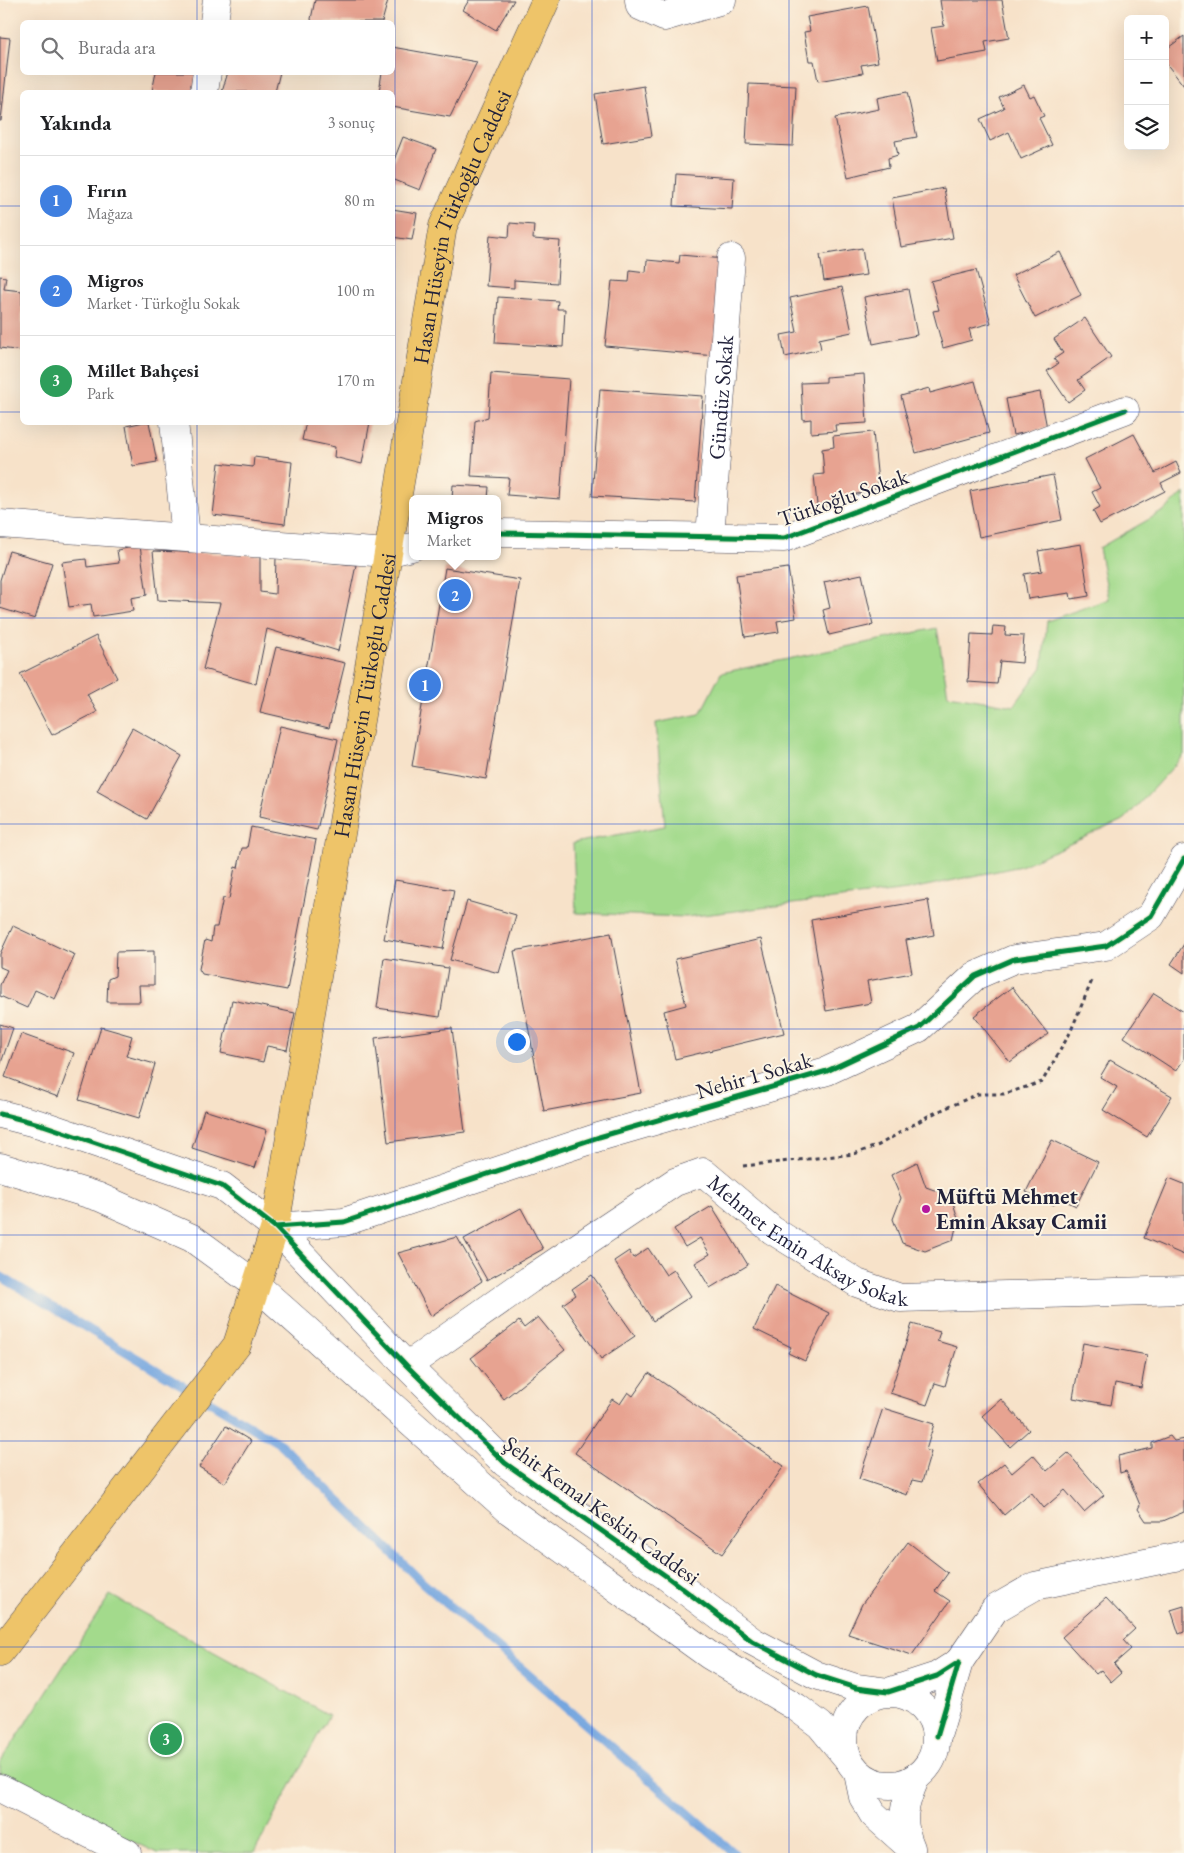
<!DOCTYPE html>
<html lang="tr">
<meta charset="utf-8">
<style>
body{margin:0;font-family:"EB Garamond",serif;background:#f2f2f2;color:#202124}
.controls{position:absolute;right:15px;top:15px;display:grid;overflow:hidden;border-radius:8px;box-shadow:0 5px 20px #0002}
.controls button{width:45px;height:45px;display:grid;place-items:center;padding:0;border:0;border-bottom:1px solid #e0e0e0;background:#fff;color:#202124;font:25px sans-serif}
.you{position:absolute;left:516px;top:1041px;width:18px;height:18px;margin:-12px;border:4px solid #fff;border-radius:50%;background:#1a73e8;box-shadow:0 0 0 8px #1a73e833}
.badge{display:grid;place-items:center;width:32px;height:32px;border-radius:50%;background:#b5179e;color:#fff;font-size:16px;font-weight:700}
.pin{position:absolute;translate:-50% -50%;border:2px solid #fff;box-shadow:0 1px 5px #0006}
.popup{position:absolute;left:409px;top:495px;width:92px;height:65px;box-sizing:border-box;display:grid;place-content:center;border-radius:8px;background:#fff;filter:drop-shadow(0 1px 4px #0005);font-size:16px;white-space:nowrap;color:#757577}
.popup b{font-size:19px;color:#202124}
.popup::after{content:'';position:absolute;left:50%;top:100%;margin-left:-10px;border:10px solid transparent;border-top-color:#fff}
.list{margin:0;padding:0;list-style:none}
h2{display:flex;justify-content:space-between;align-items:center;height:65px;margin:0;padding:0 20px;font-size:21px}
h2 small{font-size:16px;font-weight:400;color:#757577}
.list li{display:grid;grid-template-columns:32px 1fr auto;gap:15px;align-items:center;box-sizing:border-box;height:90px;padding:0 20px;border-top:1px solid #e0e0e0}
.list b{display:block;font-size:19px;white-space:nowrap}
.list p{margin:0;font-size:16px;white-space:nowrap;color:#757577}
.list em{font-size:16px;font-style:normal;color:#757577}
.icon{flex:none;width:28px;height:28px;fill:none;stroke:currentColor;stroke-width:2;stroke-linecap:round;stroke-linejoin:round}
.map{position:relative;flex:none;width:1184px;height:1853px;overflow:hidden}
.search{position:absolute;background:#fff;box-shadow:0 5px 20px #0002;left:20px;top:20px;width:375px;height:55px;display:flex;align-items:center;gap:12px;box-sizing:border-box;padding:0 18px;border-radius:8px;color:#757577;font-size:19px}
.panel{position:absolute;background:#fff;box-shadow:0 5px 20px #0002;left:20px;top:90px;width:375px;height:335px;border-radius:8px}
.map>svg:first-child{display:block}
.green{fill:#a3da8c;stroke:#627e64}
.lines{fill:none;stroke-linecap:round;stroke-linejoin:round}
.stream{stroke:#74a6df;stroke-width:9}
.building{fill:#e7a391}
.minor-casing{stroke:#423f50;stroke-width:29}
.major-casing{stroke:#423f50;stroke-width:29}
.path{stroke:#423f50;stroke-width:3;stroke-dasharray:4 4;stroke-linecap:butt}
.minor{stroke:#fff;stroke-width:28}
.major{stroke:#eec469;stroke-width:28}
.cycleway-casing{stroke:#fcf5e5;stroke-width:8}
.cycleway{stroke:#00873e;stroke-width:5}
.grid{fill:none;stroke:#1d4ed8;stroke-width:1;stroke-opacity:0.55}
.poi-dot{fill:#b5179e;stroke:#fcf5e5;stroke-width:2}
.labels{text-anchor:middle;stroke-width:4;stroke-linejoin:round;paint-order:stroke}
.street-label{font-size:22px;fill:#22223b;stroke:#fcf5e5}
.poi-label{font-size:22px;font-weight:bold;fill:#22223b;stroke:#fcf5e5;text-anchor:start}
</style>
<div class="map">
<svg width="1184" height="1853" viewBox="0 0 1184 1853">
<rect width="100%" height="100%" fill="#fcf5e5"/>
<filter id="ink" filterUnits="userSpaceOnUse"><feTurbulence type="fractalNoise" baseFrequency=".02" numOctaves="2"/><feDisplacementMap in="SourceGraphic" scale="10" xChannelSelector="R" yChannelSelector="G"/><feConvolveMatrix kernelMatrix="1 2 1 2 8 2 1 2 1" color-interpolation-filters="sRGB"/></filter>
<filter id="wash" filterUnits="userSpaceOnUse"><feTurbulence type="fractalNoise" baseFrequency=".0096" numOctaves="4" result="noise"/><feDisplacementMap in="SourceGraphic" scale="20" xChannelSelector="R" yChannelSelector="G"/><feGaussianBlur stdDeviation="1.12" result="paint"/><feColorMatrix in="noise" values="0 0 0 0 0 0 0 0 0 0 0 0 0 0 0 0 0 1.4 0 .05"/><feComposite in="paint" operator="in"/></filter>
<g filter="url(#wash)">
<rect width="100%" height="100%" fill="#f7e2c9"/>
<g class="green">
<polygon points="1184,493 1184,755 1125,819 1021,866 907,890 686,917 576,913 573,843 665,826 656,723 700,714 721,673 937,628 948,695 1014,706 1042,667 1047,621 1109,599 1099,548 1165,510"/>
<polygon points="110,1595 329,1715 254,1853 157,1853 0,1779 0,1763"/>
</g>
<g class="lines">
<polyline class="stream" points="0,1276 280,1444 423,1583 734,1853"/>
</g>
<g id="blocks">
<g class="building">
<polygon points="315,0 388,0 382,22 312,22 311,19"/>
<polygon points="469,0 514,0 496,30 463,10"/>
<polygon points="940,0 1002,0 1009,38 985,42 987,52 937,61 931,28 944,26"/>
<polygon points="868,6 878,62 861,65 863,73 818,81 814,61 809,61 804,32 810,31 807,17"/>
<polygon points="1184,36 1184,86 1165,62 1165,50"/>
<polygon points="0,37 10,38 1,121 0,121"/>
<polygon points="392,47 477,62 450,117 392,107 392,92 379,92 382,72 392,72"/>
<polygon points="156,72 198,72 194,92 152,92"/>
<polygon points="228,72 280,72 275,92 222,92"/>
<polygon points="749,84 796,86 793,146 746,144"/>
<polygon points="1024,85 1030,97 1034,95 1044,116 1039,118 1052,145 1021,159 1009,132 990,141 980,119 1004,108 999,97"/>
<polygon points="644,86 652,136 603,144 595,94"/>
<polygon points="907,92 917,137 895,141 898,155 888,158 889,167 848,177 835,118 879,109 877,98"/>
<polygon points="403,137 436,149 420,190 392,179 392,165"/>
<polygon points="676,174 734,178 732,209 674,206"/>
<polygon points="944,188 953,238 901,247 892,198"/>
<polygon points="392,209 417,213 412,240 392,237"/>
<polygon points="510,223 534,225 533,239 560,241 557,283 514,280 514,288 486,286 490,235 509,237"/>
<polygon points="862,248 866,275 824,281 820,255"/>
<polygon points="1060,252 1081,295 1035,318 1013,275"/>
<polygon points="680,255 725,259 715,356 605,346 612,281 629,282 630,270 646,272 647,260 679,263"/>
<polygon points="976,270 991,323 969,329 972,340 943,348 933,311 939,310 931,281"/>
<polygon points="0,276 6,277 4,289 22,291 22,351 0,348"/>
<polygon points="842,287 852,332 819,339 821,349 785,357 781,335 797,332 790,298"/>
<polygon points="908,289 917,335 873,344 864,297"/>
<polygon points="498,297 558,301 557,309 565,309 563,347 495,343"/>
<polygon points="1085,318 1111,357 1078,380 1085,390 1068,402 1047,371 1058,364 1054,359 1063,353 1054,339"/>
<polygon points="491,373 569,379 560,499 507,495 509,478 471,476 475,421 488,417"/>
<polygon points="864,374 867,423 835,425 836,431 811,433 811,419 803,420 801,383 826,382 826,377"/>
<polygon points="975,381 989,433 916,453 901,396 929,388 930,393"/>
<polygon points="600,389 703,396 695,502 592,496"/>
<polygon points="1040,392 1047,428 1013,435 1006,399"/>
<polygon points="144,422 149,422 157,462 133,466 126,426"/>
<polygon points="306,422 370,422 362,464 334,457 335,447 302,440"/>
<polygon points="873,432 879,492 856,494 857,501 817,505 814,475 824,474 822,449 834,447 833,436"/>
<polygon points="1134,434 1155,473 1176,462 1181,473 1161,483 1165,491 1100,524 1093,511 1100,507 1092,492 1100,488 1085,459"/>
<polygon points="254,457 292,462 285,524 213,515 219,463 253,467"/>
<polygon points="1053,475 1062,520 979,537 970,491"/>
<polygon points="453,485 489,487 488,499 452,499"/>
<polygon points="1081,544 1089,596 1071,599 1070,593 1028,599 1024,574 1042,571 1038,551"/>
<polygon points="140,546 147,595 131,598 133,611 93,617 91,604 69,607 62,562 86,559 87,567 119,563 117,550"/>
<polygon points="9,551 52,563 35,619 0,608 0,580"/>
<polygon points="153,551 260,555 260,592 275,594 276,557 356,565 338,651 267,629 256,684 203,669 220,603 158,600"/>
<polygon points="445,568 520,580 486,779 412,766"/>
<polygon points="788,568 796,618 777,621 779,632 745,637 736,575"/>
<polygon points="862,574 873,625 829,635 823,610 830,608 824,582"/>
<polygon points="993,626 1006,627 1005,635 1024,636 1022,663 1000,661 997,684 968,682 971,634 992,635"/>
<polygon points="96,636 117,678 87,694 97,712 52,735 20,674"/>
<polygon points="276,647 345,663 329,728 260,712"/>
<polygon points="280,726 338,739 317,830 259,817"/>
<polygon points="132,728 182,756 147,819 97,791"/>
<polygon points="251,827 316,840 287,990 202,974 199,969 205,940 211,942 213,927 217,927 223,898 229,899 235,867 238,868 242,848 247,848"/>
<polygon points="395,880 454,890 443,949 384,939"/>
<polygon points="928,900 934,935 906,940 912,973 867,981 871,1003 826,1011 811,920"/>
<polygon points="467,901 516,915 499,973 450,960"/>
<polygon points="13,926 75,955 55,999 35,990 27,1008 0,996 0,985 7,970 0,967 0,954"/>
<polygon points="611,933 641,1093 544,1111 514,951"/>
<polygon points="761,939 784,1033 675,1059 664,1011 686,1005 675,959"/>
<polygon points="1184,944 1184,973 1171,964"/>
<polygon points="154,951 154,985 139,985 140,1002 107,1002 108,979 115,976 116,952"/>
<polygon points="384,958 448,968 440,1017 377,1008"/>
<polygon points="1012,987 1048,1034 1010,1062 974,1016"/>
<polygon points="1154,993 1184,1012 1184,1059 1176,1071 1124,1037"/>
<polygon points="232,1000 295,1013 287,1050 267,1046 263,1062 221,1053"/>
<polygon points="0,1024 13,1028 0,1066"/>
<polygon points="101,1027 132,1036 126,1056 155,1064 139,1118 79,1100"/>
<polygon points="452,1028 465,1132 388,1142 375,1038"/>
<polygon points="21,1034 74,1053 58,1097 5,1077"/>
<polygon points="1110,1060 1172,1096 1147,1137 1103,1110 1117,1087 1100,1077"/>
<polygon points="204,1110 267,1130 255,1168 192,1148"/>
<polygon points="1052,1140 1098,1162 1076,1206 1058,1197 1054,1205 1026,1192"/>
<polygon points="917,1162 926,1187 951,1196 958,1219 953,1240 925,1251 902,1243 893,1219 901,1198 891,1175"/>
<polygon points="1169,1178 1184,1184 1184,1255 1144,1238"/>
<polygon points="712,1206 748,1265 710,1288 695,1263 710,1254 700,1238 685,1247 674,1229"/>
<polygon points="521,1208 543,1249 487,1280 464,1239"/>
<polygon points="457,1237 482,1281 431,1316 398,1253"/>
<polygon points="648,1248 666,1275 674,1270 691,1296 653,1321 614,1261 629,1251 633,1258"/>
<polygon points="592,1275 635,1336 601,1359 563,1304 576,1295 572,1289"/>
<polygon points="775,1286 829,1313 805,1361 788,1353 791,1347 754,1329"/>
<polygon points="538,1317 565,1350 504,1399 471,1358 519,1321 524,1328"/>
<polygon points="912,1324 940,1332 937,1341 957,1347 945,1386 935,1383 927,1405 890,1393"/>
<polygon points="1083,1343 1147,1355 1141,1388 1115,1383 1111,1405 1073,1398"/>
<polygon points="649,1373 784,1466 722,1554 575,1453 612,1399 620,1404 628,1392 633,1396"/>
<polygon points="1001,1399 1029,1430 1010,1447 982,1416"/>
<polygon points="883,1408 934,1424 926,1450 931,1452 922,1482 912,1480 907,1495 859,1479"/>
<polygon points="226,1426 251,1441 225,1483 199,1467"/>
<polygon points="1170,1436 1174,1441 1184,1439 1184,1512 1163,1521 1146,1521 1138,1509 1140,1505 1126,1471 1120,1473 1118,1456 1152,1448 1152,1443"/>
<polygon points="1068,1453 1104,1495 1084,1512 1065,1490 1044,1508 1031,1492 1004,1515 978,1484 1004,1463 1012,1473 1033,1455 1047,1471"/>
<polygon points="908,1542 948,1573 935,1591 950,1601 912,1655 848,1634 862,1604"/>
<polygon points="1106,1598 1135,1629 1123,1640 1131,1649 1114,1664 1121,1673 1111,1682 1101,1670 1096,1674 1062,1637"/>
<polygon points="1184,1606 1184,1632 1179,1634 1171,1610"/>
</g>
</g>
</g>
<g filter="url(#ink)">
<use href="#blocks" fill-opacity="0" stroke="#423f50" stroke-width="1"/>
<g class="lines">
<defs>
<g id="minor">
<polyline points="639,0 640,6 664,17 722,0"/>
<polyline points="214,22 217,0"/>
<polyline points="204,92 207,72"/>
<polyline points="174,422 186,537"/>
<polyline points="0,524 387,553 412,547"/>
<polyline points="498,533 784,538 1125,410"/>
<path id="s1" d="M710,537L731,258"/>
<polyline points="0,1114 43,1125 222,1186 275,1227 407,1366 505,1463 666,1576 752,1641 816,1675 856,1688 888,1692 937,1676 959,1662 937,1736"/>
<polyline points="0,1167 99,1197 192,1238 255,1284 510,1511 709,1655 796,1707 820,1725 849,1760"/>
<polyline points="275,1227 344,1222 599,1137 827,1071 919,1028 975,976 1014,959 1106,946 1151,916 1184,859"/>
<path id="s2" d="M407,1366L529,1280L675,1182L703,1172L772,1230L857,1283L900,1298L1184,1290"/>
<polyline points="959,1662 995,1609 1035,1586 1184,1555"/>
<circle cx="890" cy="1739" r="46"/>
<path d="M858,1773L863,1797L873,1814L911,1848C899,1820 904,1804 916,1777"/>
<polyline points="0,1788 127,1853"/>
</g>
<g id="major">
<path id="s3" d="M0,1652L237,1345L275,1227L443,226L546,0"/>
</g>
</defs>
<use href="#minor" class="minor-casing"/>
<use href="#major" class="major-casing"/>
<polyline class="path" points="743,1166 854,1154 879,1145 928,1116 978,1094 1004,1094 1042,1082 1070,1033 1093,978"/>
<use href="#minor" class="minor"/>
<use href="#major" class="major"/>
<defs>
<g id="cycleway">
<polyline points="498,533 784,538 1125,410"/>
<polyline points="0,1114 43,1125 222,1186 275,1227 407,1366 505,1463 666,1576 752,1641 816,1675 856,1688 888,1692 937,1676 959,1662 937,1736"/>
<polyline points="275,1227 344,1222 599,1137 827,1071 919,1028 975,976 1014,959 1106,946 1151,916 1184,859"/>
</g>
</defs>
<use href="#cycleway" class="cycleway-casing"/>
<use href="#cycleway" class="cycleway"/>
</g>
</g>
<path class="grid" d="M197,0V22M395,0V1853M592,0V1853M789,0V1853M987,0V1853M197,72V92M0,206H22M392,206H1184M0,412H22M392,412H1184M197,422V1853M0,618H1184M0,824H1184M0,1029H1184M0,1235H1184M0,1441H1184M0,1647H1184"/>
<circle class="poi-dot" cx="926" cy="1209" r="5"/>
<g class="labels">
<g class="street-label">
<text dy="8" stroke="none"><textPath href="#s3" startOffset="1531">Hasan Hüseyin Türkoğlu Caddesi</textPath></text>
<text dy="8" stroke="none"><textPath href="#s1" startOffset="140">Gündüz Sokak</textPath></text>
<text transform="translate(843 497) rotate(-19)" y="8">Türkoğlu Sokak</text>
<text dy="8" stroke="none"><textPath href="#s3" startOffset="1051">Hasan Hüseyin Türkoğlu Caddesi</textPath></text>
<text transform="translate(754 1075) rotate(-16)" y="8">Nehir 1 Sokak</text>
<text dy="8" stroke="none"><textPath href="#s2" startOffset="482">Mehmet Emin Aksay Sokak</textPath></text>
<text transform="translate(602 1510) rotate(36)" y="8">Şehit Kemal Keskin Caddesi</text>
</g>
<g class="poi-label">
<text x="936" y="1204">Müftü Mehmet<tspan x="936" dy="25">Emin Aksay Camii</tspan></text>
</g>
</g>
</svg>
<div class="controls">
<button>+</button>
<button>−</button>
<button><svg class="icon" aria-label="layers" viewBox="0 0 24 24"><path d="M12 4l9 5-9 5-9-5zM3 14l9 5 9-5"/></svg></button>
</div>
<div class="you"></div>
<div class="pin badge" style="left:425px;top:685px;background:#3f7fe0">1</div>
<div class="pin badge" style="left:455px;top:595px;background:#3f7fe0">2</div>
<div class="popup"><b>Migros</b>Market</div>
<div class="pin badge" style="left:166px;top:1739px;background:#2e9e5b">3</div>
<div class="search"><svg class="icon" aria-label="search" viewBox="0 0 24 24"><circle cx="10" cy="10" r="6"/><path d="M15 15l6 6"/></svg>Burada ara</div>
<section class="panel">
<h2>Yakında<small>3 sonuç</small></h2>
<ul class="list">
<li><span class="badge" style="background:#3f7fe0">1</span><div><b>Fırın</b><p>Mağaza</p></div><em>80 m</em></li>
<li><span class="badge" style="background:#3f7fe0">2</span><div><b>Migros</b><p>Market · Türkoğlu Sokak</p></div><em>100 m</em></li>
<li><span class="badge" style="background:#2e9e5b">3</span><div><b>Millet Bahçesi</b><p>Park</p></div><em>170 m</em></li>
</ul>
</section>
</div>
